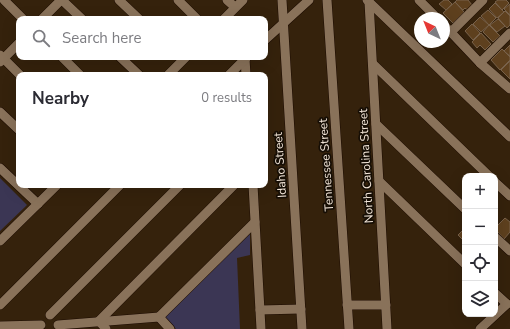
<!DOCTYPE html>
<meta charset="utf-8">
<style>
body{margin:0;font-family:"Nunito Sans",sans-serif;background:#f7f7f7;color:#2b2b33}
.controls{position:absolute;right:12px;bottom:12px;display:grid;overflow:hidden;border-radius:8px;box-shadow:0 4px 16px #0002}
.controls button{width:36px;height:36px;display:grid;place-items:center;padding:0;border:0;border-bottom:1px solid #e1e1e2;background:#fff;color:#2b2b33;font:20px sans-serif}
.compass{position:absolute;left:414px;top:12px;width:36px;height:36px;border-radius:50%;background:#fff;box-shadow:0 4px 16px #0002;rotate:317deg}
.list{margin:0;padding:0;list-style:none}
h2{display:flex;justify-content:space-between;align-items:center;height:52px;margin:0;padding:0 16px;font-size:17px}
h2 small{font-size:13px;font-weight:400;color:#7c7c81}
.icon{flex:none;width:22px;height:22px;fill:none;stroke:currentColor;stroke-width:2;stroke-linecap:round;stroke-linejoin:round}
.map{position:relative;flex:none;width:510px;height:329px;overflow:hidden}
.search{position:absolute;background:#fff;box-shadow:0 4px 16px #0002;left:16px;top:16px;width:252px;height:44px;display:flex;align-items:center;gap:10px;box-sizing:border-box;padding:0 14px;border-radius:8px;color:#7c7c81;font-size:15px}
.panel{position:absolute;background:#fff;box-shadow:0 4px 16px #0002;left:16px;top:72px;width:252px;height:116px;border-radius:8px}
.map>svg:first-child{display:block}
.green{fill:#3b3654}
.building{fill:#5e401e;stroke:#78614a}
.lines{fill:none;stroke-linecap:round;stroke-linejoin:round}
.minor-casing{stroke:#1c0b00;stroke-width:10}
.minor{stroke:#89725a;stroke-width:9}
.labels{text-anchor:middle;stroke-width:3.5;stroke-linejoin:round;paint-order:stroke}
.street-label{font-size:12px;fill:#f4e7da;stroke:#160e05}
</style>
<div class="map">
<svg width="510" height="329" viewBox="0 0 510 329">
<rect width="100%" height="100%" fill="#35220c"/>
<g class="green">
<polygon points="0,178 27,205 0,231"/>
<polygon points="250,234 250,255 237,258 240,329 176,329 165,317"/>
</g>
<g class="building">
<polygon points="444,0 448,0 452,4 446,10 439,4"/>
<polygon points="457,0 468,0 472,5 467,10 465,8 463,10 455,2"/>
<polygon points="498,0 506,0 509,3 502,10 495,2"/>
<polygon points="455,2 464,12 453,23 443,13"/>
<polygon points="495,3 504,12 497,18 489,9"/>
<polygon points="510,4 510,15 504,9"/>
<polygon points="488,10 496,18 489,25 481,16"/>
<polygon points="505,11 510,16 510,25 507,28 498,18"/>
<polygon points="480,17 489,25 481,32 473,24"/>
<polygon points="498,19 505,26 497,32 490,25"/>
<polygon points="472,24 480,33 473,40 465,31"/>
<polygon points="489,25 500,36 493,42 483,32"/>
<polygon points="481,33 491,44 485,50 480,45 477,48 472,42"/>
<polygon points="510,45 510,56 504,51"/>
<polygon points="502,49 510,57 510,60 500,70 491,60"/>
<polygon points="510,61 510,79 501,70"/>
<polygon points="505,218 510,222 510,232 504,239 495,229 495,228"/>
<polygon points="465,228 465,242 458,235"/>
</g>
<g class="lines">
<defs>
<g id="minor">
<polyline points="4,0 23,19"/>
<polyline points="62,0 82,19"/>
<polyline points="119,0 139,19"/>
<polyline points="178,0 197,19"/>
<polyline points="227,0 235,7"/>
<polyline points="282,0 302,329"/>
<polyline points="327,0 349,329"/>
<polyline points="367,0 510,137"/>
<polyline points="419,0 437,18"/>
<polyline points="369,2 387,329"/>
<polyline points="42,19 61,0"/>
<polyline points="224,19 243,0"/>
<polyline points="444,25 480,63 510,89"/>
<polyline points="451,32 483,0"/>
<polyline points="265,40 309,0"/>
<polyline points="0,55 20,75"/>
<polyline points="62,57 80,75"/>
<polyline points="120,57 139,75"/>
<polyline points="245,59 246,75"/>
<polyline points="0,62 19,43"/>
<polyline points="480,63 510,33"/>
<polyline points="373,64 489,176"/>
<polyline points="168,75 186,57"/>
<polyline points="229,75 247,57"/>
<polyline points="0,112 19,130"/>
<polyline points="376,124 465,209"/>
<polyline points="0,168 38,204"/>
<polyline points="379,181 465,264"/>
<polyline points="495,182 510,196"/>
<polyline points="253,185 261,329"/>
<polyline points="495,237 510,251"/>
<polyline points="0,241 57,185"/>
<polyline points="495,293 507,304"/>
<polyline points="0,305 120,185"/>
<polyline points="347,305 386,305"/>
<polyline points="260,310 301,309"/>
<polyline points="50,315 180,185"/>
<polyline points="159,317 255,222"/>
<polyline points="159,317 170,329"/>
<polyline points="58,325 159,317"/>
<polyline points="0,326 41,325"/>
<polyline points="106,329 99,321 234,185"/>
<polyline points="480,329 507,304"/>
</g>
</defs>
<use href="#minor" class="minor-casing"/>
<use href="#minor" class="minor"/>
</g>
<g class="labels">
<g class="street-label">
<text transform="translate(280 165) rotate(-94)" y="4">Idaho Street</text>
<text transform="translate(326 165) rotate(-94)" y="4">Tennessee Street</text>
<text transform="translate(366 166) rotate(-93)" y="4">North Carolina Street</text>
</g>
</g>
</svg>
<div class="controls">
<button>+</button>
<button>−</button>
<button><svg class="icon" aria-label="locate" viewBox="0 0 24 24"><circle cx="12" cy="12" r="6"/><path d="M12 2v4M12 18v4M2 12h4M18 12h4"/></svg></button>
<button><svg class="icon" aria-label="layers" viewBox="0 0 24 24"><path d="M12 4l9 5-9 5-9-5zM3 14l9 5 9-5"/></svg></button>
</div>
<svg class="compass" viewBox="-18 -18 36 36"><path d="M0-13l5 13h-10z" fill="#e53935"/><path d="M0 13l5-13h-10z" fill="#7c7c81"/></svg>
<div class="search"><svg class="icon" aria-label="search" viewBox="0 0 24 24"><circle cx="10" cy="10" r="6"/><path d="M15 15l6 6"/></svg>Search here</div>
<section class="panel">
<h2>Nearby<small>0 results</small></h2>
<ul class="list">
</ul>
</section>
</div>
